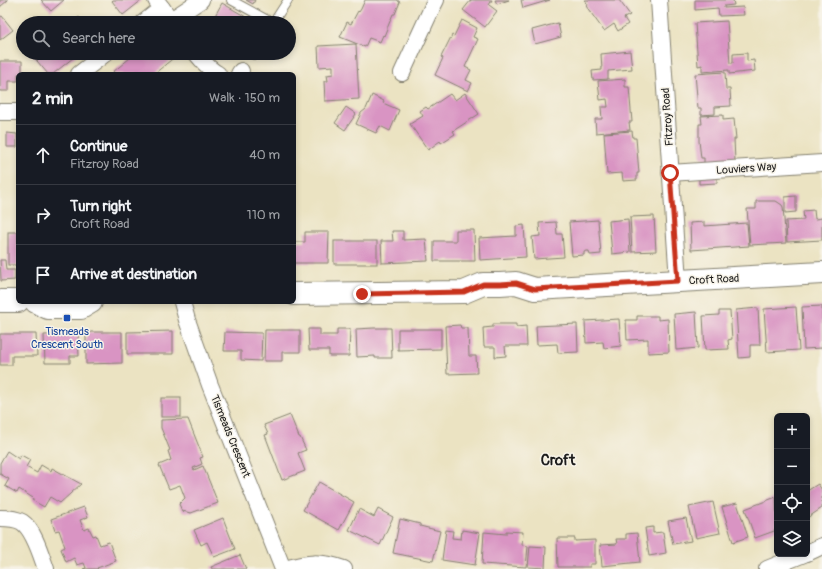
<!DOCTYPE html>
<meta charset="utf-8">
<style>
body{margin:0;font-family:Pangolin,sans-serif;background:#242831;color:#f1f3f6}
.controls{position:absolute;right:12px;bottom:12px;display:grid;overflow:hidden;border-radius:6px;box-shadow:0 2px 6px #0003}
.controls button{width:36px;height:36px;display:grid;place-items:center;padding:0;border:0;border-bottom:1px solid #363941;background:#171b24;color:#f1f3f6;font:20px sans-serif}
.stop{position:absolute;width:12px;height:12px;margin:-9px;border:3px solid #c8321e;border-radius:50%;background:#fff}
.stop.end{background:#c8321e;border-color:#fff;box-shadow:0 1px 4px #0008}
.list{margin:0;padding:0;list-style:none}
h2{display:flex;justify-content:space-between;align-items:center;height:52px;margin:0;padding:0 16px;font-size:17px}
h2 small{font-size:13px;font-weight:400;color:#9ea1a6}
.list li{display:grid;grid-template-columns:26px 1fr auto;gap:12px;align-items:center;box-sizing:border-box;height:60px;padding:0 16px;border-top:1px solid #363941}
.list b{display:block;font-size:15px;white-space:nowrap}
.list p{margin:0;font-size:13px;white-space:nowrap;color:#9ea1a6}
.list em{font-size:13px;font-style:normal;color:#9ea1a6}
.icon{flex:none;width:22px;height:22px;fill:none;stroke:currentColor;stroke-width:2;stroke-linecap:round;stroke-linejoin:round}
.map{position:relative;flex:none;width:822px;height:569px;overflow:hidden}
.search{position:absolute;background:#171b24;box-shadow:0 2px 6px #0003;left:16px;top:16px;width:280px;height:44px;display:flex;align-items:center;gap:10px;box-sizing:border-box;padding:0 14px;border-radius:22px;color:#9ea1a6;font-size:15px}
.panel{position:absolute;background:#171b24;box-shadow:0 2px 6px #0003;left:16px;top:72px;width:280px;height:232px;border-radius:6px}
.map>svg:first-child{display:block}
.building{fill:#d994c3}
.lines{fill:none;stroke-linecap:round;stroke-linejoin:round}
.service-casing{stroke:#84806f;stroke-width:10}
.minor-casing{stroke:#84806f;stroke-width:18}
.primary-casing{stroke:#84806f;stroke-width:24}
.service{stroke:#fff;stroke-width:8}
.minor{stroke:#fff;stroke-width:16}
.primary{stroke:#fff;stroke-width:22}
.route{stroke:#c8321e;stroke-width:5}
.transit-dot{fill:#1a4fb4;stroke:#f7f3e8;stroke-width:1.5}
.labels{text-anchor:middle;stroke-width:3;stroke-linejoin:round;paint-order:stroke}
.street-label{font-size:11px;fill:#1c1c1c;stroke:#f7f3e8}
.transit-label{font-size:11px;fill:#164399;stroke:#f7f3e8}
.district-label{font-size:15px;font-weight:bold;fill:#1c1c1c;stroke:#f7f3e8}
</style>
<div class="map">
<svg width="822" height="569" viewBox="0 0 822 569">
<rect width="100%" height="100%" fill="#f7f3e8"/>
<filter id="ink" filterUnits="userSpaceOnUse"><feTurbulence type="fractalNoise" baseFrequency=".025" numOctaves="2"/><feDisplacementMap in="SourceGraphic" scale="8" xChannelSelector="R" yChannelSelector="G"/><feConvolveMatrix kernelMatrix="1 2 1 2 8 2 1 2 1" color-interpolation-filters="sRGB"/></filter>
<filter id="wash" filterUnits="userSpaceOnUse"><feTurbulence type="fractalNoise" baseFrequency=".012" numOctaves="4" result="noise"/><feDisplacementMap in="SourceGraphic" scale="16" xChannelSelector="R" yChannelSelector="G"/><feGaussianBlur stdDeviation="0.9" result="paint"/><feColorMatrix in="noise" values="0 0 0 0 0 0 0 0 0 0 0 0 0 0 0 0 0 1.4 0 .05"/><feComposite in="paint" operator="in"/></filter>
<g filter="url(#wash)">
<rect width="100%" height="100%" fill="#ebe3c2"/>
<g id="blocks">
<g class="building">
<polygon points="0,0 8,0 0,7"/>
<polygon points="41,0 64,0 51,11"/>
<polygon points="113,0 142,0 123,15 112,1"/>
<polygon points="246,0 255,0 253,4"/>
<polygon points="365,0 398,0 398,1 400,2 395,14 393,14 384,36 383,35 380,42 369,38 365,47 340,37 347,22 351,24 358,11 359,12 361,9"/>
<polygon points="471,0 492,0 489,5 497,11 485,27 463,10"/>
<polygon points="495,0 509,0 497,4"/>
<polygon points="521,0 550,0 523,8"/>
<polygon points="585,0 619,0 630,15 624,18 628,24 618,31 614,24 604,31 586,6 588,5"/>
<polygon points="695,0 733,0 734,5 724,6 724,8 743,7 744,15 719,16 718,8 695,10"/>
<polygon points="222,3 246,17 243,23 211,23"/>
<polygon points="2,16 13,30 0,40 0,17"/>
<polygon points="79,17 84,23 72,23"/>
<polygon points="462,20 477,28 473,37 478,39 465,67 471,70 466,80 472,83 468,91 435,75 443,58 441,57 452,35 454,36"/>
<polygon points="727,21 730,63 733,63 733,54 747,53 747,61 754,60 755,71 729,74 729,70 702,72 702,65 698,66 695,23"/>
<polygon points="558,23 561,37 535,44 532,30"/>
<polygon points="356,44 359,99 325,101 324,81 328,81 327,75 333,74 333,66 319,67 318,46"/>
<polygon points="630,51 632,69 608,71 608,79 593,80 592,71 602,70 601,54"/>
<polygon points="35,53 79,53 53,74 48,74 32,55"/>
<polygon points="136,53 176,53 177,55 154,74 115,74 113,72"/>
<polygon points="0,61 22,61 22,74 18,74 18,81 9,81 9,91 0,91"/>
<polygon points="725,72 726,89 730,89 731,106 715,107 715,114 701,115 701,108 698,108 695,74"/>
<polygon points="625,79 625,87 629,87 632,122 629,122 630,130 596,133 595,119 602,119 601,107 608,107 607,99 600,100 598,81"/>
<polygon points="465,93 479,114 453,131 455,134 441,143 440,141 428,150 410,124 423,116 420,111 426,107 428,109 450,94 455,100"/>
<polygon points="372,95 384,101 383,103 399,110 390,131 380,126 376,133 356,124 361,113 366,109"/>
<polygon points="346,107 356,114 345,130 335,123"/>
<polygon points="723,115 723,120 734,119 736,139 734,139 735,161 704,167 704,158 701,158 699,141 699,124 702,124 701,116"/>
<polygon points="632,131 633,138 636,138 639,173 637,173 637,180 623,181 622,173 607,174 604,133"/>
<polygon points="7,133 17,134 17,147 7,147"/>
<polygon points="717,174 717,183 699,184 699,175"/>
<polygon points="796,196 796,212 785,213 785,197"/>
<polygon points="756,201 776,201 782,205 783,207 786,243 750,245 747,209 756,209"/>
<polygon points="814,210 815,219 822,218 822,240 787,242 786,221 804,220 803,211"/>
<polygon points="654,216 656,251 632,252 630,217"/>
<polygon points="628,219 630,252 612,254 609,221"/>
<polygon points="598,220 601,254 590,255 589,251 587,251 584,252 584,255 572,256 569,222"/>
<polygon points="556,222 557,234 562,234 564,257 534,259 532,237 540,236 539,223"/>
<polygon points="704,222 704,226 747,223 749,246 691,250 690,223"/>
<polygon points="524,225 526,257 480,260 479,238 516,236 516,226"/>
<polygon points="456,230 474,230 475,261 434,261 434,241 456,241"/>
<polygon points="392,231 403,231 403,240 426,239 428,261 382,263 381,241 393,241"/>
<rect x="8" y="232" width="10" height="33"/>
<polygon points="305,232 329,232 328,263 294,263 294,242 305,242"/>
<rect x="334" y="241" width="43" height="23"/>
<polygon points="0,260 5,260 6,270 15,270 15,280 1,281"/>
<polygon points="822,306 822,348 804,349 802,307"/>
<polygon points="796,307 799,350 767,352 764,309"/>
<polygon points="758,308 760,345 750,345 750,357 739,358 736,310"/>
<polygon points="719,311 730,311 732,339 728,340 729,349 705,350 703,316 719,315"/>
<polygon points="696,312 698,348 676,350 674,314"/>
<polygon points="637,316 658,316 658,320 668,319 669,352 648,353 648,339 627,340 626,320 637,320"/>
<polygon points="619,319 621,346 604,348 603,342 586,343 585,321"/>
<polygon points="493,324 516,324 516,327 526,326 527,346 505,346 506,356 495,357 495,347 484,347 483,328 493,327"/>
<polygon points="577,324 578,352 558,353 557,344 537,345 536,326"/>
<polygon points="460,325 461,328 468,328 469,356 476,356 477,373 447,374 445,326"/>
<polygon points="374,328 391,328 392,358 375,358 375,356 357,357 356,329"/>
<polygon points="308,329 320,329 320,335 337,335 337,329 350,329 349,356 329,356 329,350 309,350"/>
<polygon points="398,329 441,329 441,349 398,350"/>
<polygon points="265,330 300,330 300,352 282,352 282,361 264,361"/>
<polygon points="173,331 173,354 127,354 127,332"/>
<polygon points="86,332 122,332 122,363 86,364"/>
<polygon points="225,332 262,333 261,361 241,360 241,351 224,351"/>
<polygon points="0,334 36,334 37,356 12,356 12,365 0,365"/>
<polygon points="78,334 79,356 70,356 70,363 45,363 44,335"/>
<rect x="161" y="398" width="20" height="19"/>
<polygon points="290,415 299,437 300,437 306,450 298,453 305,471 282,480 265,435 268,434 264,425"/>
<polygon points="188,419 203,457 200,458 202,464 193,468 194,470 203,466 218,503 191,513 182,511 179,504 185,498 180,485 169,489 159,465 171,460 168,451 170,450 161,428 161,420"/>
<polygon points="7,451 19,459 21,455 30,460 26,467 37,473 41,465 51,471 52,468 81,484 60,503 50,497 44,507 32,500 33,498 19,489 17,493 5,486 9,479 0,474 0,463"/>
<polygon points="319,482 354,502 339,530 303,510"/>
<polygon points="818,484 822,490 822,508 807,518 807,491"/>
<polygon points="776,497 777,530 755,538 745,509"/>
<polygon points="713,502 720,533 696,538 689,507"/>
<polygon points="737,503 748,537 733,542 722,507"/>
<polygon points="84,507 88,517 80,520 84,530 89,528 93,536 96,535 100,545 109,542 116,561 97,568 98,569 83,569 86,568 84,563 77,565 74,558 66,562 61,549 65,547 59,530 55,531 51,519"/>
<polygon points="359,509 374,517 378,509 393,517 380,545 349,530"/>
<polygon points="223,518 235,549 214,557 207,542 201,545 194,530"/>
<polygon points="686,518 691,541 673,544 668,521"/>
<polygon points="400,519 420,524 420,526 440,531 433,561 393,553"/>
<polygon points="653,527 653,533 663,532 666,553 649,556 645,528"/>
<polygon points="446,530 453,531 452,538 461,539 462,530 480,533 475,565 442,560"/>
<polygon points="506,531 523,532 522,545 528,546 526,567 482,564 484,532 506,534"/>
<polygon points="637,533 640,562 602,566 600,545 617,544 616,539 626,539 626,534"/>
<polygon points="557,538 575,538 575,541 595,540 595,564 590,564 590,567 558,567"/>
<polygon points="530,546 546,547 545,568 528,567"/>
<polygon points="240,555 246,569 212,569 211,567"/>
</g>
</g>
</g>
<g filter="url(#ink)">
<use href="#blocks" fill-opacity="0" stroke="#84806f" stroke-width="1"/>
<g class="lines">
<defs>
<g id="service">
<polyline points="231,0 273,23"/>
<polyline points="273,23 288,0"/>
<polyline points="254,55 256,53"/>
</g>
<g id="minor">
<polyline points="156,0 173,23"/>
<polyline points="659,0 678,281"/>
<polyline points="171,20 201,0"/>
<polyline points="143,23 162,8"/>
<path d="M196,53C203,61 208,69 218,74"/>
<polyline points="402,73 431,10 436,0"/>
<polyline points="79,74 106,53"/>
<polyline points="239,74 241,71"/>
<polyline points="0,112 18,112"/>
<polyline points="670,173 822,163"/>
<polyline points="182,302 187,320 210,385 283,569"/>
<path d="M0,518C7,518 15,518 22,522C34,530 41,555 46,569"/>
<polyline points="807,553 822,546"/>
<path d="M284,569C309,562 320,561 344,569"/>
<polyline points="767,569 804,554"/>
</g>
<g id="primary">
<polyline points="294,294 464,292 483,284 500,284 516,283 535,289 822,273"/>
<polyline points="0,301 18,301"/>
<polyline points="36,302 48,308 81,308 91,302"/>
</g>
</defs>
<use href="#service" class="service-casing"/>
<use href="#minor" class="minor-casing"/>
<use href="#primary" class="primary-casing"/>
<use href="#service" class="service"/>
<use href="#minor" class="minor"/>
<use href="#primary" class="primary"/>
</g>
</g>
<g class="lines" filter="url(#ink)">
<polyline class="route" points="362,294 464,292 483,284 500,284 516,283 535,289 678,281 670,173"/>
</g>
<rect class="transit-dot" x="63" y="314" width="8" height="8" rx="2"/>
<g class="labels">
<g class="street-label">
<text transform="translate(667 117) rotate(-94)" y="4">Fitzroy Road</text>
<text transform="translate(746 168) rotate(-4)" y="4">Louviers Way</text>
<text transform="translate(714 279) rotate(-3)" y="4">Croft Road</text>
<text transform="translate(231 436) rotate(68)" y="4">Tismeads Crescent</text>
</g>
<g class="transit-label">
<text x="67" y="335">Tismeads<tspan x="67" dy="13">Crescent South</tspan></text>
</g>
<g class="district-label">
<text x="558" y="465">Croft</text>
</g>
</g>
</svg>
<div class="controls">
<button>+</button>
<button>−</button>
<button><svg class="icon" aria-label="locate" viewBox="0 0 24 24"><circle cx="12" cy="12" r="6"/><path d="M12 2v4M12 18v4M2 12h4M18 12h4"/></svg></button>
<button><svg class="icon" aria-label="layers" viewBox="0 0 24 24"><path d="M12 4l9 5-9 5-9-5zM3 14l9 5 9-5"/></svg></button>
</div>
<div class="stop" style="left:670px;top:173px"></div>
<div class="stop end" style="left:362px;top:294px"></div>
<div class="search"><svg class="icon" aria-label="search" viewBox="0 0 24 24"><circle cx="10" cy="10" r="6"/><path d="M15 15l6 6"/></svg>Search here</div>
<section class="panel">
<h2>2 min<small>Walk · 150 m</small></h2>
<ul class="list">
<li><svg class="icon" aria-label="ahead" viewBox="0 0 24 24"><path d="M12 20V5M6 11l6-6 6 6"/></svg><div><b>Continue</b><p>Fitzroy Road</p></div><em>40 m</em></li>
<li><svg class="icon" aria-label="right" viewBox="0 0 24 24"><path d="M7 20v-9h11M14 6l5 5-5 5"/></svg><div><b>Turn right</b><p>Croft Road</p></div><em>110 m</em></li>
<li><svg class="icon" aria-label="arrive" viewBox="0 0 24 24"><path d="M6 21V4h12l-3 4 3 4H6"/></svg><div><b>Arrive at destination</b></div></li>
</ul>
</section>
</div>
